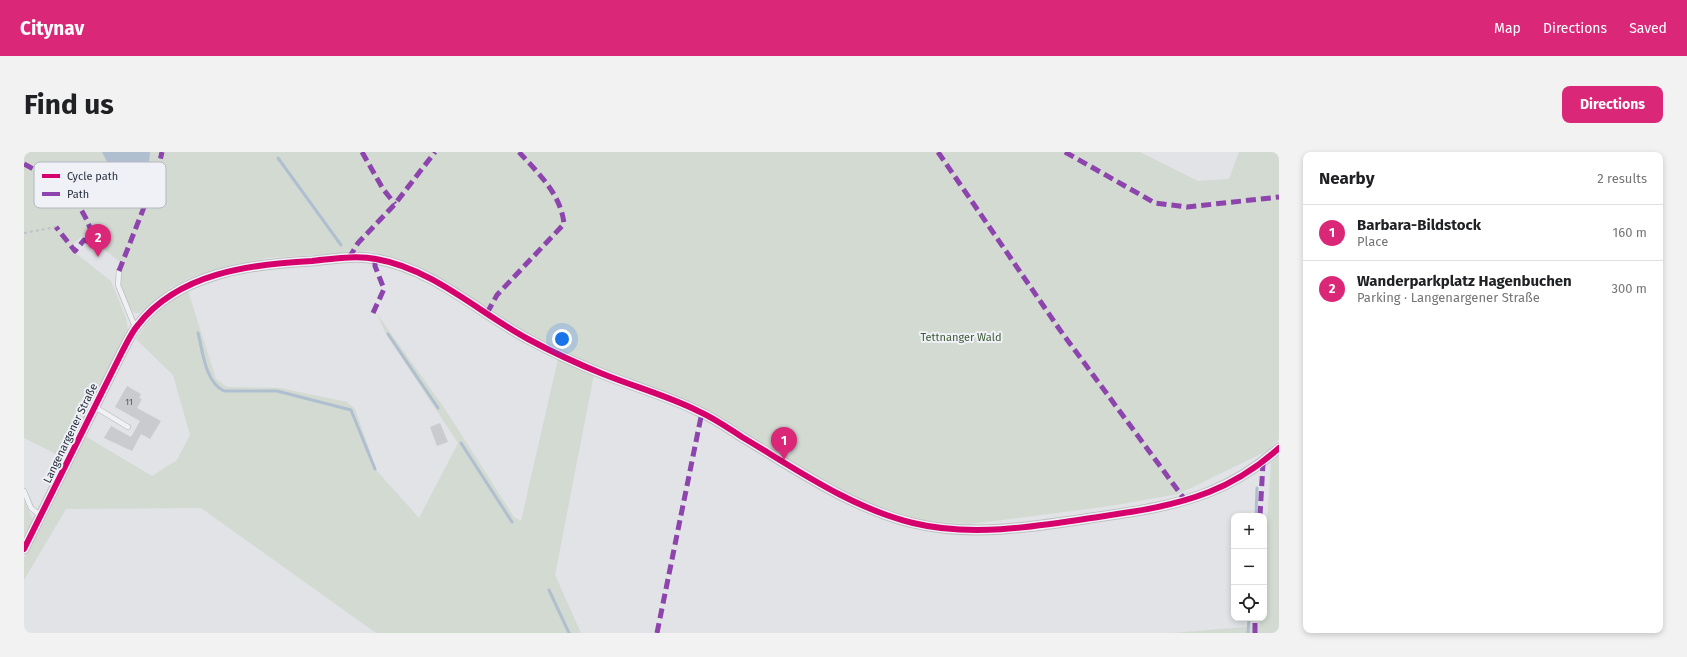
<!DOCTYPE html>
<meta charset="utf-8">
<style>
body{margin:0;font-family:"Fira Sans",sans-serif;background:#f2f2f2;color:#202124}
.controls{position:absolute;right:12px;bottom:12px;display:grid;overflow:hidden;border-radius:8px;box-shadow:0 2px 6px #0003}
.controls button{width:36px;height:36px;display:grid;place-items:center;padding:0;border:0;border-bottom:1px solid #e0e0e0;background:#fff;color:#202124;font:20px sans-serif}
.you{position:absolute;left:538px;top:187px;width:14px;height:14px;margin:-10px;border:3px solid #fff;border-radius:50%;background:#1a73e8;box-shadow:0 0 0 6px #1a73e833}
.badge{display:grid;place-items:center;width:26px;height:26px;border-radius:50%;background:#db2777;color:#fff;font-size:13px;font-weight:700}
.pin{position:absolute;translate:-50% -33px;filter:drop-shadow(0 1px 2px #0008)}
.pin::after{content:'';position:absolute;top:21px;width:14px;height:12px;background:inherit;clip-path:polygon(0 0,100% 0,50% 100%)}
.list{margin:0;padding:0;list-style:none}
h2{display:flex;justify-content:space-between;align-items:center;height:52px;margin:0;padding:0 16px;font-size:17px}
h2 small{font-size:13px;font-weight:400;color:#757577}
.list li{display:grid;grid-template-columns:26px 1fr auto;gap:12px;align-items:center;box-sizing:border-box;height:56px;padding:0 16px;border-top:1px solid #e0e0e0}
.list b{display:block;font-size:15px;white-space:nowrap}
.list p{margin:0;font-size:13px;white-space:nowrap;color:#757577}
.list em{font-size:13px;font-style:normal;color:#757577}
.icon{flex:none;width:22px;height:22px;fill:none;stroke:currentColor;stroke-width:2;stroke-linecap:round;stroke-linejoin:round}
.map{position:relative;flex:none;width:1255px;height:481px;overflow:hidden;border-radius:8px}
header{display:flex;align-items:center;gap:24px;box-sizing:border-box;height:56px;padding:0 20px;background:#db2777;color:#fff}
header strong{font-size:19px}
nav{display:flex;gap:22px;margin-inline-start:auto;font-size:14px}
.intro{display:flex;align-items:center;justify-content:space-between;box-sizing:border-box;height:96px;padding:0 24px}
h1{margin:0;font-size:28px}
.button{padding:10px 18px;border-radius:8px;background:#db2777;color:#fff;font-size:14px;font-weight:700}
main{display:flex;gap:24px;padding:0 24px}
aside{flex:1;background:#fff;border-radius:8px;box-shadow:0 2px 6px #0003}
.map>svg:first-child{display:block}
.green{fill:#d2dad2}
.water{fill:#b0bfd0}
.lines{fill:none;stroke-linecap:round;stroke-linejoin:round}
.stream{stroke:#b0bfd0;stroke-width:3}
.building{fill:#cacbce}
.lane-casing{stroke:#bfc1c4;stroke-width:6}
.street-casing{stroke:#bfc1c4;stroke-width:11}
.path{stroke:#c0c1c6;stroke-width:2;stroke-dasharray:3 3;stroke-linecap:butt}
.lane{stroke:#f0f1f3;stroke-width:4.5}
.street{stroke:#f0f1f3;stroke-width:9}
.quiet{stroke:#8e44ad;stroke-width:5;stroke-dasharray:10 5;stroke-linecap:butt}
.cycleway-casing{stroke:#eff1f6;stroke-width:8}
.cycleway{stroke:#d6006c;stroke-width:6}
.labels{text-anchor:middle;stroke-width:4;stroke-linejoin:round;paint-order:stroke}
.number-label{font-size:9px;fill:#525864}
.park-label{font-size:11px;fill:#3d5a36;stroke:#eff1f6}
.street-label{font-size:11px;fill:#29303f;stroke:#eff1f6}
.key{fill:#eff1f6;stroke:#b4b7bf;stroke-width:1}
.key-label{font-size:11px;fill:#29303f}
</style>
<header>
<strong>Citynav</strong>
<nav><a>Map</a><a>Directions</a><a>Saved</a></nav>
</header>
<div class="intro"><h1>Find us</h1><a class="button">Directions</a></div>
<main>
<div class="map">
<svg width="1255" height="481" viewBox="0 0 1255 481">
<rect width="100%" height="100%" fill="#e1e3e6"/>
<g class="green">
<path d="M0,0H1116L1174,29L1205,27L1215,0H1255V287L1243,299L1154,342L1086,354L947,372L899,369L842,350L803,331L682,257L558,209L515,188L406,121L348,99L243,106L200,115L168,125L146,136L115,161H111C98,151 93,127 100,113L60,82L45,96L87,129L102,166L104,178L40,306L0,286Z"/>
<path d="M164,139L192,227L203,235L256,236L323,250L331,257L353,319L395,366L434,291L362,182L353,162L419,254L490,365L497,369L534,207L570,222L531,423L557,481H352L177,356L42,357L0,428V406L22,366L61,284L128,324L153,308L166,283L149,223L112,187C126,167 142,149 164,139Z"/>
<polygon points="1255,303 1255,481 1148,481 1235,474 1236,466 1240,466 1240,412 1247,311"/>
<polygon points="0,349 9,368 0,384"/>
</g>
<polygon class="water" points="78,0 126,0 123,31 104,28 84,12"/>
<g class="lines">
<g class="stream">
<polyline points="254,6 317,93"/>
<path d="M174,181C179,200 181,230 200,239H253L327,258L351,317"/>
<polyline points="364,182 414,256"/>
<polyline points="437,291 488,370"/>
<polyline points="1232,364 1233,336"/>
<polyline points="525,438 545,481"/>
<polyline points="1224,481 1225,466"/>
</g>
</g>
<g class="building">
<polygon points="103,234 117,242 115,246 118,247 113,256 137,269 126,287 117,282 108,299 80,286 87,274 107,285 116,269 91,255"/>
<polygon points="416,271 424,290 413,294 406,275"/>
</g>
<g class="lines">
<defs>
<g id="lane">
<polyline points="95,119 94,133 111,175"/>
<polyline points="71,255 104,275"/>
<polyline points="0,339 7,356 17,364"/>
</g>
<path id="street" d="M0,397L98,200C103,191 107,181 114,173C154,121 227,112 288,109C308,107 332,103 352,107C409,117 454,160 504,187C528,200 554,212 579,222C611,235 644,244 674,259C690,266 704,276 718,285C772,317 827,356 889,371C946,385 1009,375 1067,366C1107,360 1147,355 1185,340C1210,330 1235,314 1255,296"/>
</defs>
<use href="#lane" class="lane-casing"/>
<use href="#street" class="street-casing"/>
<polyline class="path" points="0,81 32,75"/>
<use href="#lane" class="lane"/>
<use href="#street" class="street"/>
<g class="quiet">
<polyline points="338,0 359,37 371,52"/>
<polyline points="914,0 1036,178 1161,348"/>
<polyline points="1041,0 1131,51 1163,55 1255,45"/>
<path d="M0,12C21,23 48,40 59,61C65,71 68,82 72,92L60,88L51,99L32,75"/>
<polyline points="325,106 334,91 371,52 411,0"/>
<polyline points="95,119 133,22 138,0"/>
<polyline points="349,161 360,137 351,114 351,106"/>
<path d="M463,161L473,143L540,72C537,42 514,21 495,0"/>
<polyline points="1236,364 1239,311"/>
<polyline points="633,481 678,260"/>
<polyline points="1231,481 1231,466"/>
</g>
<defs>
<path id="cycleway" d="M0,397L98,200C103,191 107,181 114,173C154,121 227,112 288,109C308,107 332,103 352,107C409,117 454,160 504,187C528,200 554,212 579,222C611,235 644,244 674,259C690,266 704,276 718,285C772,317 827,356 889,371C946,385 1009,375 1067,366C1107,360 1147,355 1185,340C1210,330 1235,314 1255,296"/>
</defs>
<use href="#cycleway" class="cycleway-casing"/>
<use href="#cycleway" class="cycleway"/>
</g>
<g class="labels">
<g class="number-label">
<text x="105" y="253">11</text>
</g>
<g class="park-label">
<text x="937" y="189">Tettnanger Wald</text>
</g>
<g class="street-label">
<text transform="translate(46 281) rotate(-64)" y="4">Langenargener Straße</text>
</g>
</g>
<rect x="10" y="10" width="132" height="46" rx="6" class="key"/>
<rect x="18" y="22" width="18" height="4" fill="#d6006c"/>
<rect x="18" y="40" width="18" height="4" fill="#8e44ad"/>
<g class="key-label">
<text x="43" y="28">Cycle path</text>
<text x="43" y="46">Path</text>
</g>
</svg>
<div class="controls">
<button>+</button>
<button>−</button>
<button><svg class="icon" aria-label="locate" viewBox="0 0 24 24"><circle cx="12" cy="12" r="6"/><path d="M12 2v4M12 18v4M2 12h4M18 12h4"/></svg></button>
</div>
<div class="you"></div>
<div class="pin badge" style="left:760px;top:308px">1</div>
<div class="pin badge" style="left:74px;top:105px">2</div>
</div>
<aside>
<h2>Nearby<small>2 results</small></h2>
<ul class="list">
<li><span class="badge">1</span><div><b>Barbara-Bildstock</b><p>Place</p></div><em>160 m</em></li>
<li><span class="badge">2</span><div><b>Wanderparkplatz Hagenbuchen</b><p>Parking · Langenargener Straße</p></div><em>300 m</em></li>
</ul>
</aside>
</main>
